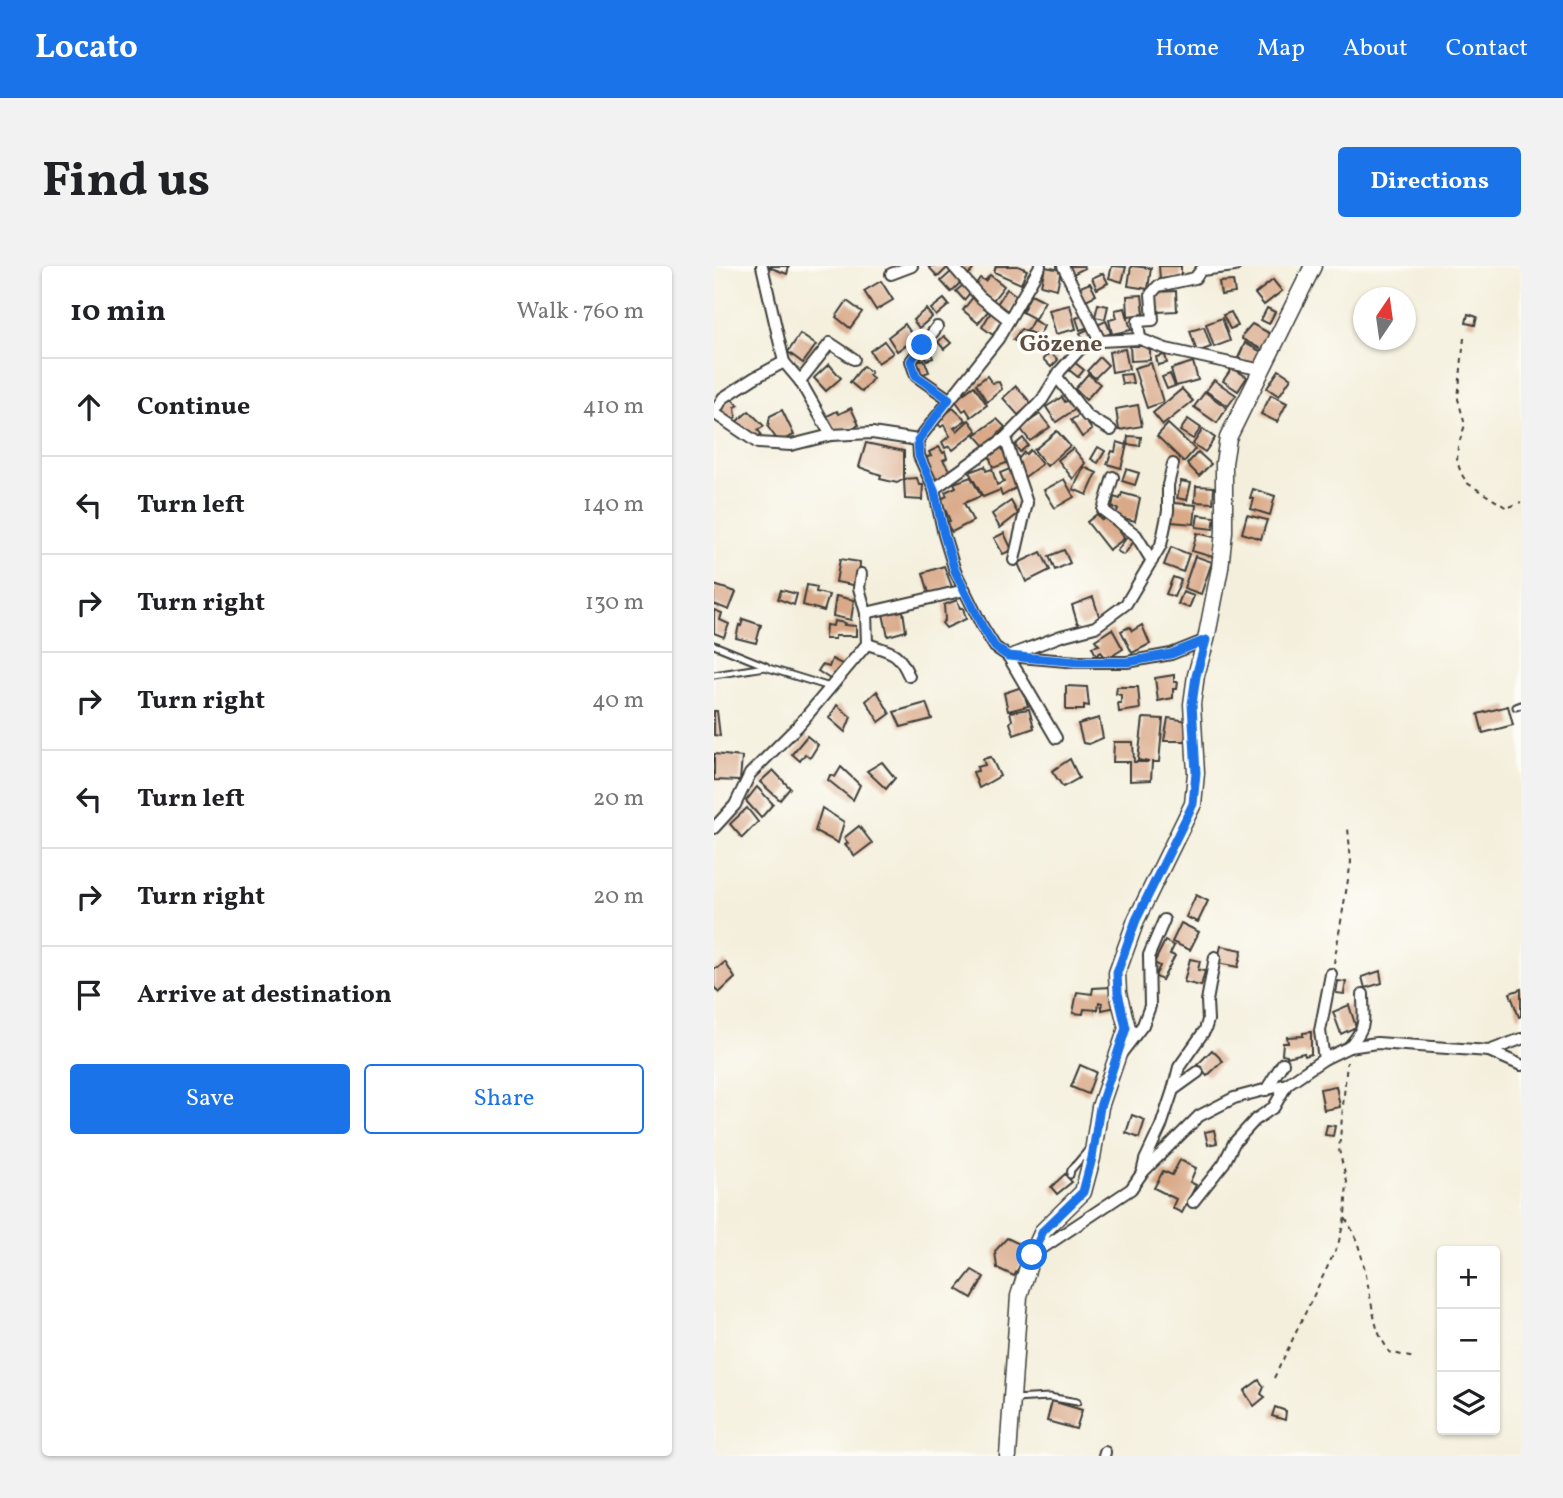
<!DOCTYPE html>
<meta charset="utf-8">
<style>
body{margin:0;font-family:Vollkorn,serif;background:#f2f2f2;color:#202124}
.controls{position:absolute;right:21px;bottom:21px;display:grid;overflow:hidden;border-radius:7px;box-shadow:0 2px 5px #0004}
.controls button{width:63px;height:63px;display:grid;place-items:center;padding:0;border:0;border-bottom:2px solid #e0e0e0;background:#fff;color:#202124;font:35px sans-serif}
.compass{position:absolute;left:639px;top:21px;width:63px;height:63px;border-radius:50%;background:#fff;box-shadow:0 2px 5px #0004;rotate:13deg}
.stop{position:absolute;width:21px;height:21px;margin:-16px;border:5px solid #1a73e8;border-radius:50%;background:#fff}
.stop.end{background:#1a73e8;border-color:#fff;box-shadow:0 2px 7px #0008}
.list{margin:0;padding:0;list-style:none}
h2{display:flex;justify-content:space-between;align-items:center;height:91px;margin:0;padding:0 28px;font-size:30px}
h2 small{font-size:23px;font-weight:400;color:#757577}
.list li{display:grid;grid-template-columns:46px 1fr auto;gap:21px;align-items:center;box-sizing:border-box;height:98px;padding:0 28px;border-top:2px solid #e0e0e0}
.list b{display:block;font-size:26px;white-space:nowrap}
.list em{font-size:23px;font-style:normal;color:#757577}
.actions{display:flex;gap:14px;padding:21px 28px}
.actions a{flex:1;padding:16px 0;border:2px solid #1a73e8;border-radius:7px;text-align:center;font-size:24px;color:#1a73e8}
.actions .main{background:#1a73e8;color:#fff}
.icon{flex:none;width:38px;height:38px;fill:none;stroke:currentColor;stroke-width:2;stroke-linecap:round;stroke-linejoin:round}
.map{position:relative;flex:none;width:807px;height:1190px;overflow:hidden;border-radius:7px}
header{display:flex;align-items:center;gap:42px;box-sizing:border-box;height:98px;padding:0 35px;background:#1a73e8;color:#fff}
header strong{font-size:33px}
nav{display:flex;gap:38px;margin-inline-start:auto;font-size:24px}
.intro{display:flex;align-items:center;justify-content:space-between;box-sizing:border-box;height:168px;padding:0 42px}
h1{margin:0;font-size:49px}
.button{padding:18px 32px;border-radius:7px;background:#1a73e8;color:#fff;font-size:24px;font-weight:700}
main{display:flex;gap:42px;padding:0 42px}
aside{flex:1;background:#fff;border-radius:7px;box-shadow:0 2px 5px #0004}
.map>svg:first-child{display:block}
.building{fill:#d9a988}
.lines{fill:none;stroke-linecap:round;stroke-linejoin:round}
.service-casing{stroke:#3c3c39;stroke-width:9}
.minor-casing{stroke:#3c3c39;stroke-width:14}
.secondary-casing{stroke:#3c3c39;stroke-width:19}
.path{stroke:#3c3c39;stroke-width:2;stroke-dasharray:5 5;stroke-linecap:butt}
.service{stroke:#fff;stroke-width:5}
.minor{stroke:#fff;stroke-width:10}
.secondary{stroke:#fff;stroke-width:16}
.route{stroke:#1a73e8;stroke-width:9}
.labels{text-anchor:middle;stroke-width:7;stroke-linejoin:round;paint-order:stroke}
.quarter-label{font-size:24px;font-weight:bold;fill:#5e4d42;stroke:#fdfcf7}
</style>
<header>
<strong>Locato</strong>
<nav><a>Home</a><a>Map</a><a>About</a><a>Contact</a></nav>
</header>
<div class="intro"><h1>Find us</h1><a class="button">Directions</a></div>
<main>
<aside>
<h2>10 min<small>Walk · 760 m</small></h2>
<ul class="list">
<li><svg class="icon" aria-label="ahead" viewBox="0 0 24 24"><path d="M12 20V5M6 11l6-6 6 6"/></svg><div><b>Continue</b></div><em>410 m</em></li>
<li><svg class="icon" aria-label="left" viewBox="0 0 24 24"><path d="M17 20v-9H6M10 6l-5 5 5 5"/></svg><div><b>Turn left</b></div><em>140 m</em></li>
<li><svg class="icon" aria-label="right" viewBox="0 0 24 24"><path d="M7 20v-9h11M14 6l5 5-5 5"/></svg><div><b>Turn right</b></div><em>130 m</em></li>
<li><svg class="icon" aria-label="right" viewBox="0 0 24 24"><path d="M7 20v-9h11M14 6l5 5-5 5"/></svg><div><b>Turn right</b></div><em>40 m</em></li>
<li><svg class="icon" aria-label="left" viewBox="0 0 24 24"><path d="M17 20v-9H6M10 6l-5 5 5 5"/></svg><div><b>Turn left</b></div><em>20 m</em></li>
<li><svg class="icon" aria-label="right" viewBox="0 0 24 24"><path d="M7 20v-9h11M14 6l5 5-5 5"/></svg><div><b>Turn right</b></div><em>20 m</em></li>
<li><svg class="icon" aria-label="arrive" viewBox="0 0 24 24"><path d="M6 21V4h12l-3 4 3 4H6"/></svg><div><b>Arrive at destination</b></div></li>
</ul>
<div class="actions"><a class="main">Save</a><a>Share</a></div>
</aside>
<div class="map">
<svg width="807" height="1190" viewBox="0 0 807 1190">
<rect width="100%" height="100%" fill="#fdfcf7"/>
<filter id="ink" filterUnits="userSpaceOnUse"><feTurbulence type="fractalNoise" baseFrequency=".0143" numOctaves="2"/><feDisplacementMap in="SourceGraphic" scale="14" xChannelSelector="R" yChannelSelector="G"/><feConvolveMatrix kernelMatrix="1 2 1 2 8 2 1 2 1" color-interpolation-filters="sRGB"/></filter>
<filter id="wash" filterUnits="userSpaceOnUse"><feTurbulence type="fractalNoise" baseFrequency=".00686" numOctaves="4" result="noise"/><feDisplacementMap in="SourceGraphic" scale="28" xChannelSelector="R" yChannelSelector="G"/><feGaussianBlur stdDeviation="1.57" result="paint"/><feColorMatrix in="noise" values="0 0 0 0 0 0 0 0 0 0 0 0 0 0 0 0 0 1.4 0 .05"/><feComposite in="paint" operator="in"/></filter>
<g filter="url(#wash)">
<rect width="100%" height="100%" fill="#f4efdc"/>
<g id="blocks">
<g class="building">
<polygon points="52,0 75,0 73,8"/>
<polygon points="214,0 233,0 234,1 224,11"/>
<polygon points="242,0 256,0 259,4 252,11"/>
<polygon points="282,0 304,0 313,4 307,18 280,6"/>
<polygon points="352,0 370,0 371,2 357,9"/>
<polygon points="398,0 412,1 408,16 395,12"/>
<polygon points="417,0 437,2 434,23 414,20"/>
<polygon points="445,0 467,0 467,11 446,13"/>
<polygon points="331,1 347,4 343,23 327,19"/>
<polygon points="237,6 247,16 237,26 227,15"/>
<polygon points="389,7 394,17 383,23 378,12"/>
<polygon points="276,9 290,20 279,34 261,19 266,12 271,15"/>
<polygon points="559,14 568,25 550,39 541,28"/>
<polygon points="167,15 179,34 162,44 150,25"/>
<polygon points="519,15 521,27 507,29 505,16"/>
<polygon points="376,17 382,29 370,35 364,22"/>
<polygon points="249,19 256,27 250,34 242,25"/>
<polygon points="293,23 306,32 295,47 283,38"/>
<polygon points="462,25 463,45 443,46 442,26"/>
<polygon points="317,28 331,35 321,53 308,46"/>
<polygon points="428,29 430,48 414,50 413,30"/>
<polygon points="260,30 276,43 264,57 249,44"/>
<polygon points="230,33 235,39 222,50 217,43"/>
<polygon points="133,35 148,46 136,62 122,51"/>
<polygon points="384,38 394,40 391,53 381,51"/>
<polygon points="356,39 362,63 342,68 335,44"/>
<polygon points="411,42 417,64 398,68 395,54 403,52 401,44"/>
<polygon points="553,42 561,46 555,58 547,54"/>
<polygon points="212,43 218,51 205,62 199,54"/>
<polygon points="277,46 288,54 279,69 268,61"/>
<polygon points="517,46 524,60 516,63 509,49"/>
<polygon points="754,48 763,51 761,59 752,57"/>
<polygon points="371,49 375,61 366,64 362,52"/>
<polygon points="508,52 516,75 500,81 492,58"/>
<polygon points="319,54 330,60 325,71 313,65"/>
<polygon points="392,55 397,67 387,72 381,60"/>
<polygon points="191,58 201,73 183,85 174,71"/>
<polygon points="538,58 557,68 549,84 528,73 529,68"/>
<polygon points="490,61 497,81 483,86 476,65"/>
<polygon points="377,62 381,72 371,76 366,67"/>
<polygon points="307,63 326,73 319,85 299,74"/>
<polygon points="86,68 102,79 89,97 74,86"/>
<polygon points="230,70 237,77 230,83 224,76"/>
<polygon points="170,75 179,87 164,97 156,85"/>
<polygon points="531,77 548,86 541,101 524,92"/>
<polygon points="416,80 436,80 436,94 417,95"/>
<polygon points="216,82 219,92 213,94 210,84"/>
<polygon points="411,83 415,103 398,106 395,86"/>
<polygon points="336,86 344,94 337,101 329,93"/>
<polygon points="451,89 453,97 444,99 442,91"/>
<polygon points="386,91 394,99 381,112 373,105"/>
<polygon points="210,93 215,106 206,109 202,96"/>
<polygon points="360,96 370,104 364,111 354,103"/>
<polygon points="479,96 484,114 462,120 457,103"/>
<polygon points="437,97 449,136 433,142 420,102"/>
<polygon points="115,98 127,112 112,125 100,112"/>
<polygon points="149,100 157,106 155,109 159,112 148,126 136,116"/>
<polygon points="518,102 533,111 524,125 509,115"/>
<polygon points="565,104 577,112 565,130 553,122"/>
<polygon points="374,108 386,118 372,134 361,123"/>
<polygon points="417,108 419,117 408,118 406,109"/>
<polygon points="456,108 461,120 453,123 448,111"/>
<polygon points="273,110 278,117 285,116 288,123 273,136 262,118"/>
<polygon points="500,114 522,129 514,140 492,125"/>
<polygon points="260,120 273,139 257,151 252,143 249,145 241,134"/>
<polygon points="302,120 318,138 304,149 289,132"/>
<polygon points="468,123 479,135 449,159 439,147"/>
<polygon points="491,126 513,142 503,157 480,141"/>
<polygon points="557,129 573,137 563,156 547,148"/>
<polygon points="348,131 351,136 357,133 363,142 342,156 332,141"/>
<polygon points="17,133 25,139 21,141 22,151 15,155 5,144"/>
<polygon points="424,139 428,160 405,164 402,143"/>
<polygon points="137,142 145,159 124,168 111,151 123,145 125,148"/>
<polygon points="239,142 252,154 240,162 243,165 255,154 263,165 239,184 236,180 231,182 228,176 236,170 230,159 227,161 222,156"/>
<polygon points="68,144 80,169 65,176 54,161 56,150"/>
<polygon points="35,145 50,160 44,164 47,168 44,172 22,156"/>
<polygon points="326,148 336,161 316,175 306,162"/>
<polygon points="367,148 378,164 368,171 357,154"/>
<polygon points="283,153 291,161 272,181 261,169"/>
<polygon points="474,153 487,162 479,173 466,165"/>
<polygon points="454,158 481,183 470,196 443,170"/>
<polygon points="489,163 501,172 491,186 479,178"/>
<polygon points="343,165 356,180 333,200 320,184"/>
<polygon points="414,170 427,171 426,180 413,178"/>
<polygon points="309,172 314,179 306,186 301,179"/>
<polygon points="403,176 413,179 407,202 393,198 398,185 401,186"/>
<polygon points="152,177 190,185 190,213 183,217 166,213 167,209 145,201"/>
<polygon points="288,178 295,196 279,202 275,189"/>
<polygon points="225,181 229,187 231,186 233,192 229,194 237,207 221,221 210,192 217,190 215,186"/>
<polygon points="384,181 391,185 384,197 377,193"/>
<polygon points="359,182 371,197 359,213 344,194"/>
<polygon points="316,184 328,198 311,211 300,198 310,186 312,188"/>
<polygon points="484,186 497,198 485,210 473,198"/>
<polygon points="271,200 272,205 278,203 283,219 290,216 286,207 298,202 305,220 288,230 286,224 269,231 255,206"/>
<polygon points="370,201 383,207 373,229 359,223"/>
<polygon points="412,203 425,207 421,219 408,215"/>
<polygon points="257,211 267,230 250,237 259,255 238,266 232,257 236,255 227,233 233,230 231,226 242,221 240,217"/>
<polygon points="203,212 205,219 209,219 208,234 191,233 190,213"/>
<polygon points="350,213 360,231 341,242 330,224"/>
<polygon points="467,215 477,217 473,234 463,232"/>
<polygon points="482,220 500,221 499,237 481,236"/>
<polygon points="539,223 561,230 556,249 537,243 540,233 536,232"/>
<polygon points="408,227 426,232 421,255 402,250 404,243 398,241 400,231 406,233"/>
<polygon points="297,235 304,248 286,262 278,248"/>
<polygon points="460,237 482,239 480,258 458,256"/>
<polygon points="383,248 388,254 393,250 411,272 395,284 373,256"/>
<polygon points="484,249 501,251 499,263 482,261"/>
<polygon points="533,249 553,254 547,273 528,267"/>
<polygon points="290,267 298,284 289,288 280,272"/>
<polygon points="483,267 504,272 499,291 478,285"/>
<polygon points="413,271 420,275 410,289 403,285"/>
<polygon points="457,281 475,288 469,306 450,299"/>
<polygon points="350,284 356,297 341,304 335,290"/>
<polygon points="327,286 336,304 312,316 304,297"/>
<polygon points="481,290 498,296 487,328 470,322"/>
<polygon points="126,293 146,296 145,320 122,316"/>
<polygon points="230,300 238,321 215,327 209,307"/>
<polygon points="459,311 467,314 460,331 452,328"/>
<polygon points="0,319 22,326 15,344 0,338"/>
<polygon points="93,319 103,321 102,326 115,329 110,345 89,339"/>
<polygon points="67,324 83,328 80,339 64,333"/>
<polygon points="469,326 480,330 475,342 464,338"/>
<polygon points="122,330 140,334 137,354 119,350"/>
<polygon points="379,331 386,353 367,361 363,356 358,339"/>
<polygon points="243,334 246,342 249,342 252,353 232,362 228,357 231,354 230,339"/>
<polygon points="0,344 8,347 6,354 15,358 10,371 0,367"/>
<polygon points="189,345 192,365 174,370 169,348"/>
<polygon points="29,353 47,359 42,377 22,372 25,359 27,360"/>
<polygon points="120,355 131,357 130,359 142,360 142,370 121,370 121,373 111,373 112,359 119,360"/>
<polygon points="428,359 436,378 418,387 407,365 415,361 418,365"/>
<polygon points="398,363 409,383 393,393 387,386 382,389 378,381 385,379 381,374"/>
<polygon points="118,393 132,400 125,419 104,405 108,399 115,401"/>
<polygon points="460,409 460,416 464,416 463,423 459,423 459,432 444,435 441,412"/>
<polygon points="352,420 373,421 375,440 370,439 370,444 352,444"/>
<polygon points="308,421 314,440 294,445 290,427"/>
<polygon points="403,421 424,421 426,443 405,446 404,437 407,437 407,429 402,428"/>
<polygon points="163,425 176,448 165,456 152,435"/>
<polygon points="212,437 218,453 187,461 180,446"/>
<polygon points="123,439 137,451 131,466 115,452"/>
<polygon points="794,440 799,459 769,467 764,448"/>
<polygon points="315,443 320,462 300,469 296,457 298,454 296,446"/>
<polygon points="0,445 3,445 6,470 0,469"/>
<polygon points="385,452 389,472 375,478 369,477 364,458"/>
<polygon points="429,452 449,453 445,496 438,496 437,514 416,515 416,496 399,496 400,476 419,476 420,496 435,496 424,494"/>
<polygon points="454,452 474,455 474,475 450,475"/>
<polygon points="93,470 104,479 96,492 91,488 86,495 78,488"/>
<polygon points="0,488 28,491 26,515 0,514"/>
<polygon points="277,491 286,510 265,522 259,506 264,505 263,501 271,499 269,493"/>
<polygon points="356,493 365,512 349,521 338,505"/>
<polygon points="168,496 181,512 172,523 153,505"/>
<polygon points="127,501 146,519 139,534 114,514 116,509 121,511"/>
<polygon points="59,504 76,522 66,534 46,516"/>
<polygon points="43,521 59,538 47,552 32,535"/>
<polygon points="33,542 44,556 28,572 16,558"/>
<polygon points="108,542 130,556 124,577 101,565"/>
<polygon points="145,560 158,577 141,590 131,579 134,577 130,572"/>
<polygon points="482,629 494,635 484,656 472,651"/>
<polygon points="467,657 485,666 476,684 458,676"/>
<polygon points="451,675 460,680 456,688 461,690 448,714 441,710 446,700 440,697"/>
<polygon points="507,680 528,684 524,701 503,697"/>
<polygon points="476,693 486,695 484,704 491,705 487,720 470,716"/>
<polygon points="11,696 21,712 5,727 0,721 0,702 4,702"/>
<polygon points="666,705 668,717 651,722 648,711"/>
<polygon points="624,715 632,716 630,728 622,727"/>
<polygon points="397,721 402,741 388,744 388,737 385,736 384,744 370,743 369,748 359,747 363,726 378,728 379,722"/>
<polygon points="807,723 807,750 805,751 796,727"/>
<polygon points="635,739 642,761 627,768 619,746"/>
<polygon points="597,766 597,788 591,790 590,787 573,791 573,789 568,788 569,777 574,777 573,771 589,770 589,767"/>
<polygon points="498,784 509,795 493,810 483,799"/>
<polygon points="366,799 382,806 374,828 357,821"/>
<polygon points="622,820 626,841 610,844 606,823"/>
<polygon points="418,849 431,854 425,872 412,867"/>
<polygon points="613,859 621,860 619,870 611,869"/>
<polygon points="500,864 503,877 494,879 491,866"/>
<polygon points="466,894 482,902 476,916 482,919 468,947 458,942 462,933 440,922 449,905 458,909"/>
<polygon points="351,908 358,916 343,928 337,921"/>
<polygon points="293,972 316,983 300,1010 283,1002 281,985"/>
<polygon points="258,1004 270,1011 258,1032 243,1023"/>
<polygon points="545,1114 550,1121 547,1128 551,1131 540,1140 530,1125"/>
<polygon points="338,1135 368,1144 362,1163 333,1155"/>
<polygon points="561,1141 572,1145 571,1154 558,1150"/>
</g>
</g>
</g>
<g filter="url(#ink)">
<use href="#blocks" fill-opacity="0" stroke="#3c3c39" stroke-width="2"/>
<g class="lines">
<defs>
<g id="service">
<polyline points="0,379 52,400"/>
<polyline points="0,409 51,401 116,421"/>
<polyline points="802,441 807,439"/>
<polyline points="356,909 357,904 374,884"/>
<polyline points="300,1133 335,1131 363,1136"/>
</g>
<g id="minor">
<polyline points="48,0 70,96 86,115 117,169"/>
<polyline points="239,0 266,31 295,54"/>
<polyline points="326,0 284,73 204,174 205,190 220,223 230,269 241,305 268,360 281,381 294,390 364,396 413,396 457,388 492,374"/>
<polyline points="349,0 386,75"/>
<polyline points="177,8 198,0"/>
<polyline points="223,61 197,95 202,110 235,133"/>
<polyline points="426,73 424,55 439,54 437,28 444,20 481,12 487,4 521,0"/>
<polyline points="343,111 373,150 397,164"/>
<polyline points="86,115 116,77 140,93"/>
<polyline points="0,147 44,177 77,179 117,169 158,167 204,174"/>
<polyline points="0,147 9,132 40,112 70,96"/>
<polyline points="291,172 313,237 300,294"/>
<polyline points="399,211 389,244 422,269 438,295"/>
<polyline points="220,223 291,172 328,134 346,105 366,83 386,75 426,73 452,83 548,104"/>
<path d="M147,308L145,322L152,347L153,378C178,386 184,385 195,410"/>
<polyline points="152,347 251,324"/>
<polyline points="342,472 294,390 347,370 381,361 412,338 447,279 454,245 454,219 459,198"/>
<polyline points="0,562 21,539 36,508 84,460 153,378"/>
<path d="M635,781C654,758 649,756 649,728"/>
<polyline points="775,785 807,773"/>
<polyline points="406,789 429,759 436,740 435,689 450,654"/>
<polyline points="610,793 606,765 617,708"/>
<polyline points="459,824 465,801 491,764 494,754 493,735 501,691"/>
<polyline points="552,824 569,797"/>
<polyline points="428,907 431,894 447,860 459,824 484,806"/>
<polyline points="479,936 510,897 520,877 541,854 560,841 573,818"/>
<polyline points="321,987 417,923 428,907 485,850 520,832 573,818 610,793 635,781 663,777 775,785 807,799"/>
<polyline points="390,1190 391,1186"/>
</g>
<polyline id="secondary" points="294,1190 305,1030 318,989 329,965 369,926 378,892 386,841 413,762 404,727 403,707 422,654 479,538 482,507 478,438 482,409 492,374 506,302 510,266 510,197 514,172 599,0"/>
</defs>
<use href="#service" class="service-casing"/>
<use href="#minor" class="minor-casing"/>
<use href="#secondary" class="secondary-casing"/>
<g class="path">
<polyline points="750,72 744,133 751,159 744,180 743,195 747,207 753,217 793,242 807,236"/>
<polyline points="620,697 637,596 634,562"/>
<path d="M631,952C652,983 653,1026 663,1062C665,1070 671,1078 675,1086L700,1092"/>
<polyline points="560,1112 624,979 631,951 633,916 625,884 633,796"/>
</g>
<use href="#service" class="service"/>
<use href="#minor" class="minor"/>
<use href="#secondary" class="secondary"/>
</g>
</g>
<g class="lines" filter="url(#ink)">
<polyline class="route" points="208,79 197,95 202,110 235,133 204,174 205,190 220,223 230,269 241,305 268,360 281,381 294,390 364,396 414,396 457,388 492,374 482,410 478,438 482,507 479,538 422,654 403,707 404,727 412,762 386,841 378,892 369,926 329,965 318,989"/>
</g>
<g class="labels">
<g class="quarter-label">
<text x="347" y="85">Gözene</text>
</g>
</g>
</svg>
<div class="controls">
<button>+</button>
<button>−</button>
<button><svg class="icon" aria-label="layers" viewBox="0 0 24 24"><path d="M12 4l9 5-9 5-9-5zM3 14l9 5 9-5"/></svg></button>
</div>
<svg class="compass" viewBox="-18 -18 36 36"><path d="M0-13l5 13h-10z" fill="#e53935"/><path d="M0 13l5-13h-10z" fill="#757577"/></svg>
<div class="stop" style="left:318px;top:989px"></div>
<div class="stop end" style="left:208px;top:79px"></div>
</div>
</main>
